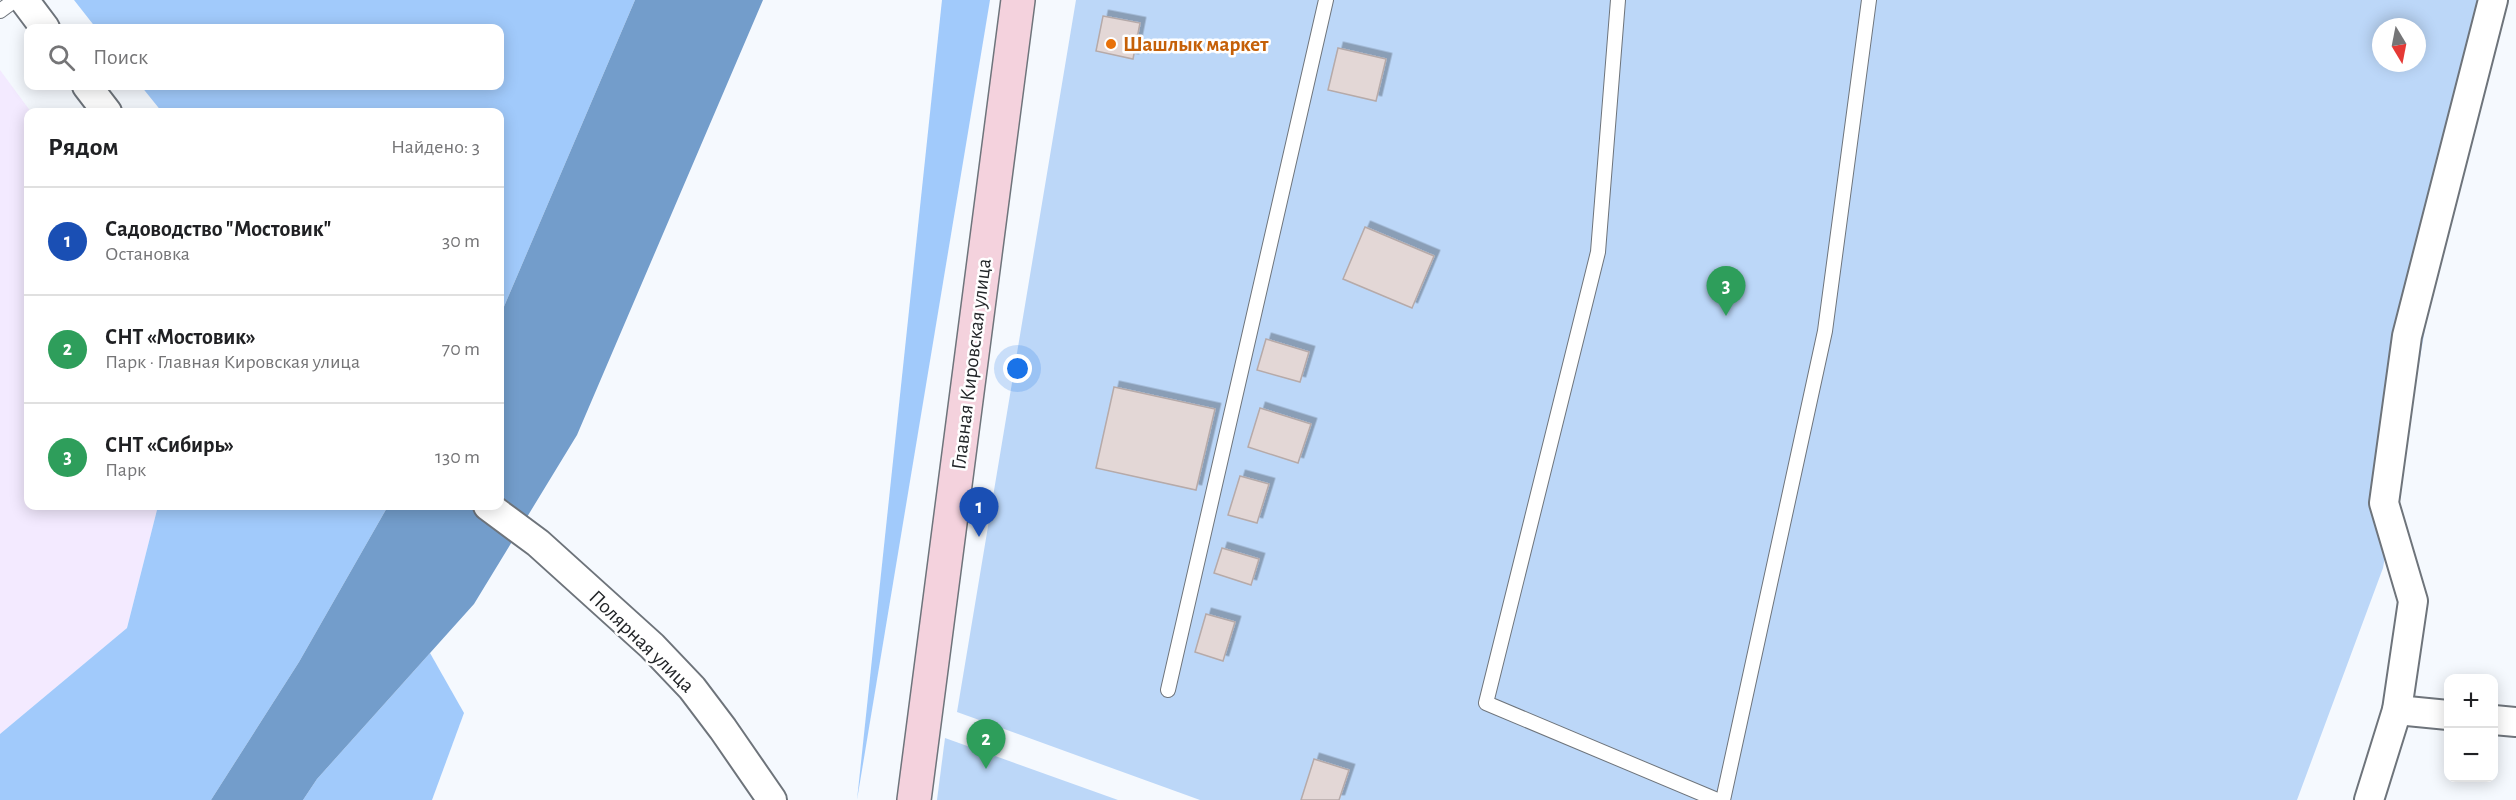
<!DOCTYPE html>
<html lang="ru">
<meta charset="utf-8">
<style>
body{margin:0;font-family:"Alegreya Sans",sans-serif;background:#f6f6f6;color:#202124}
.controls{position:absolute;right:18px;bottom:18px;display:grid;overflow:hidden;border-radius:12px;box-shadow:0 3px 15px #0003}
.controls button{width:54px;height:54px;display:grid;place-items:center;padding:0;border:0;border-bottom:2px solid #e0e0e0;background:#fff;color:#202124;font:30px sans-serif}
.compass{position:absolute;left:2372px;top:18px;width:54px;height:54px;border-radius:50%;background:#fff;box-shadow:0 3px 15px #0003;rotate:170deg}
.you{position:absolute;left:1018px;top:369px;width:21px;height:21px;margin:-15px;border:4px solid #fff;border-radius:50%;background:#1a73e8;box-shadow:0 0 0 9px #1a73e833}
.badge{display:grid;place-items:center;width:39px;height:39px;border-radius:50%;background:#111827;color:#fff;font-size:20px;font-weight:700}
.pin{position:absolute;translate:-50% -50px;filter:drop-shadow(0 2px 3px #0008)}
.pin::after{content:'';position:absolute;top:32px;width:21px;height:18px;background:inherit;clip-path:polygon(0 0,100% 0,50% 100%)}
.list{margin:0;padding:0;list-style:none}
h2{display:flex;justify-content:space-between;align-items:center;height:78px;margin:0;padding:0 24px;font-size:26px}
h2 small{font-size:20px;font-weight:400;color:#757577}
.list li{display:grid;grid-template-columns:39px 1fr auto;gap:18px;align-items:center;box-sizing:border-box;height:108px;padding:0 24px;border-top:2px solid #e0e0e0}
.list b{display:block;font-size:22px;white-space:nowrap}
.list p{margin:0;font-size:20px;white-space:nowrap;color:#757577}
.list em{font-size:20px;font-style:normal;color:#757577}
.icon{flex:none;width:33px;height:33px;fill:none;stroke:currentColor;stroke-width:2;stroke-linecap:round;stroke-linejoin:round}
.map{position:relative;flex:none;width:2516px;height:800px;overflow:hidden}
.search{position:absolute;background:#fff;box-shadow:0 3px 15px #0003;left:24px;top:24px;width:480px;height:66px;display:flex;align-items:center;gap:15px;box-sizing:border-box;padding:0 21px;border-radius:12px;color:#757577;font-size:22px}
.panel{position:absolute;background:#fff;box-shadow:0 3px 15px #0003;left:24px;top:108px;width:480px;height:402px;border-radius:12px}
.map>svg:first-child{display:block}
.industrial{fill:#f3eaff}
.green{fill:#bcd7f8;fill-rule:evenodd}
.forest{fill:#a1cafb}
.water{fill:#739dcb}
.building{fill:#e3d7d6;stroke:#b6aaa9;stroke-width:1.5;filter:url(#shadow)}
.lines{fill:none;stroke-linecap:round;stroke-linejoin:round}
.lane-casing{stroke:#6e747b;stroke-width:16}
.street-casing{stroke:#6e747b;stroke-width:32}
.secondary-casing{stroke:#6e747b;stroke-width:36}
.lane{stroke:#fff;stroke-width:14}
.street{stroke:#fff;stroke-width:28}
.secondary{stroke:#f4d2dd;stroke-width:33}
.food-dot{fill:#e8710a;stroke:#fff;stroke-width:2}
.labels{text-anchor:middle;stroke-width:5;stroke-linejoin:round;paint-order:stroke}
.food-label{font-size:21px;font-weight:bold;fill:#c56008;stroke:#fff;text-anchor:start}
.street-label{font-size:21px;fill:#232629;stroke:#fff}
</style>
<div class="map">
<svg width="2516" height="800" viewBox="0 0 2516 800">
<defs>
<filter id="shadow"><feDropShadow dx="5.5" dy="-5.5" stdDeviation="0" flood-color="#0004"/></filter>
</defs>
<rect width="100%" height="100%" fill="#f5f9fe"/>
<polygon class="industrial" points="0,70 31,112 28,112 28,506 158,506 127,628 0,734"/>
<g class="green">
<path d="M1076,0H2483L2383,568L2297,800H1200L957,712ZM2381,27H2417V63H2381Z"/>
<polygon points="945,738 1118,800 937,800"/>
</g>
<g class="forest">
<polygon points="74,0 635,0 500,316 500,112 162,112 141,86 500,86 500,28 96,28"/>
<polygon points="942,0 990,0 857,800"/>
<polygon points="158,506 220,506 235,510 238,506 388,506 299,662 211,800 0,800 0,734 127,628"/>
<polygon points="430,653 464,713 432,800 303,800 317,779"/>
</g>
<polygon class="water" points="635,0 763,0 577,435 474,604 317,779 303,800 211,800 299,662 388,506 500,506 500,316"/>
<g class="building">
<polygon points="1103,16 1140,23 1133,59 1096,51"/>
<polygon points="1338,48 1386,59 1376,101 1328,90"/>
<polygon points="1365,227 1434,256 1412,308 1343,279"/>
<polygon points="1266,339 1309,352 1300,382 1257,370"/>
<polygon points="1114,387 1215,409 1196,490 1096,468"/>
<polygon points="1260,408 1311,424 1298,463 1248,447"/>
<polygon points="1240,476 1269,484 1257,523 1228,515"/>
<polygon points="1222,548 1259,559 1251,585 1214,573"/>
<polygon points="1206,614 1235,622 1223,661 1195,652"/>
<polygon points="1314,759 1349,770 1339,800 1301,800"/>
</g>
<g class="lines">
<defs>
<g id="lane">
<polyline points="1618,0 1598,252 1486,703 1717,800"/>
<polyline points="0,11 15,0"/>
<polyline points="1168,690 1326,0"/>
<polyline points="1723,800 1825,331 1869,0"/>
</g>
<g id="street">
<polyline points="24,0 45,28"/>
<polyline points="87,86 107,112"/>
<polyline points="488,506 538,543 652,646 692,688 723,729 772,800"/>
<polyline points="2397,710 2448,715"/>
<polyline points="2494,720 2516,722"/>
<polyline points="2369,800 2397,710 2413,601 2384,503 2407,336 2493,0"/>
</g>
<polyline id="secondary" points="914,800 1018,0"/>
</defs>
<use href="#lane" class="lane-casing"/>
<use href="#street" class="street-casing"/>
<use href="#secondary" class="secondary-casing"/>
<use href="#lane" class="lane"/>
<use href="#street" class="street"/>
<use href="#secondary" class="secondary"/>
</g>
<circle class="food-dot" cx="1111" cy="44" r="6"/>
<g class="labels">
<g class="food-label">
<text x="1123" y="51">Шашлык маркет</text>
</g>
<g class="street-label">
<text transform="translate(971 364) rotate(-83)" y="7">Главная Кировская улица</text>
<text transform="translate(642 641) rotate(44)" y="7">Полярная улица</text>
</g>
</g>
</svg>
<div class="controls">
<button>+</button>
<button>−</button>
</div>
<svg class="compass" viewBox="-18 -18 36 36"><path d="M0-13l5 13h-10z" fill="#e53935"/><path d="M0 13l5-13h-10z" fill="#757577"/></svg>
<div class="you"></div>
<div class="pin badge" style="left:979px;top:537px;background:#1a4fb4">1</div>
<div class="pin badge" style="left:986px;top:769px;background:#2e9e5b">2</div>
<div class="pin badge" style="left:1726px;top:316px;background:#2e9e5b">3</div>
<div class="search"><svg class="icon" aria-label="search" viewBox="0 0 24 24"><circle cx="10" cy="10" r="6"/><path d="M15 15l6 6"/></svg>Поиск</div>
<section class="panel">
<h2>Рядом<small>Найдено: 3</small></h2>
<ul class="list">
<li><span class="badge" style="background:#1a4fb4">1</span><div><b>Садоводство &quot;Мостовик&quot;</b><p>Остановка</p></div><em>30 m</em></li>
<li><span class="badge" style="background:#2e9e5b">2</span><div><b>СНТ «Мостовик»</b><p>Парк · Главная Кировская улица</p></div><em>70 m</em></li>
<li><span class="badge" style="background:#2e9e5b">3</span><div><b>СНТ «Сибирь»</b><p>Парк</p></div><em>130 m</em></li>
</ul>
</section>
</div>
